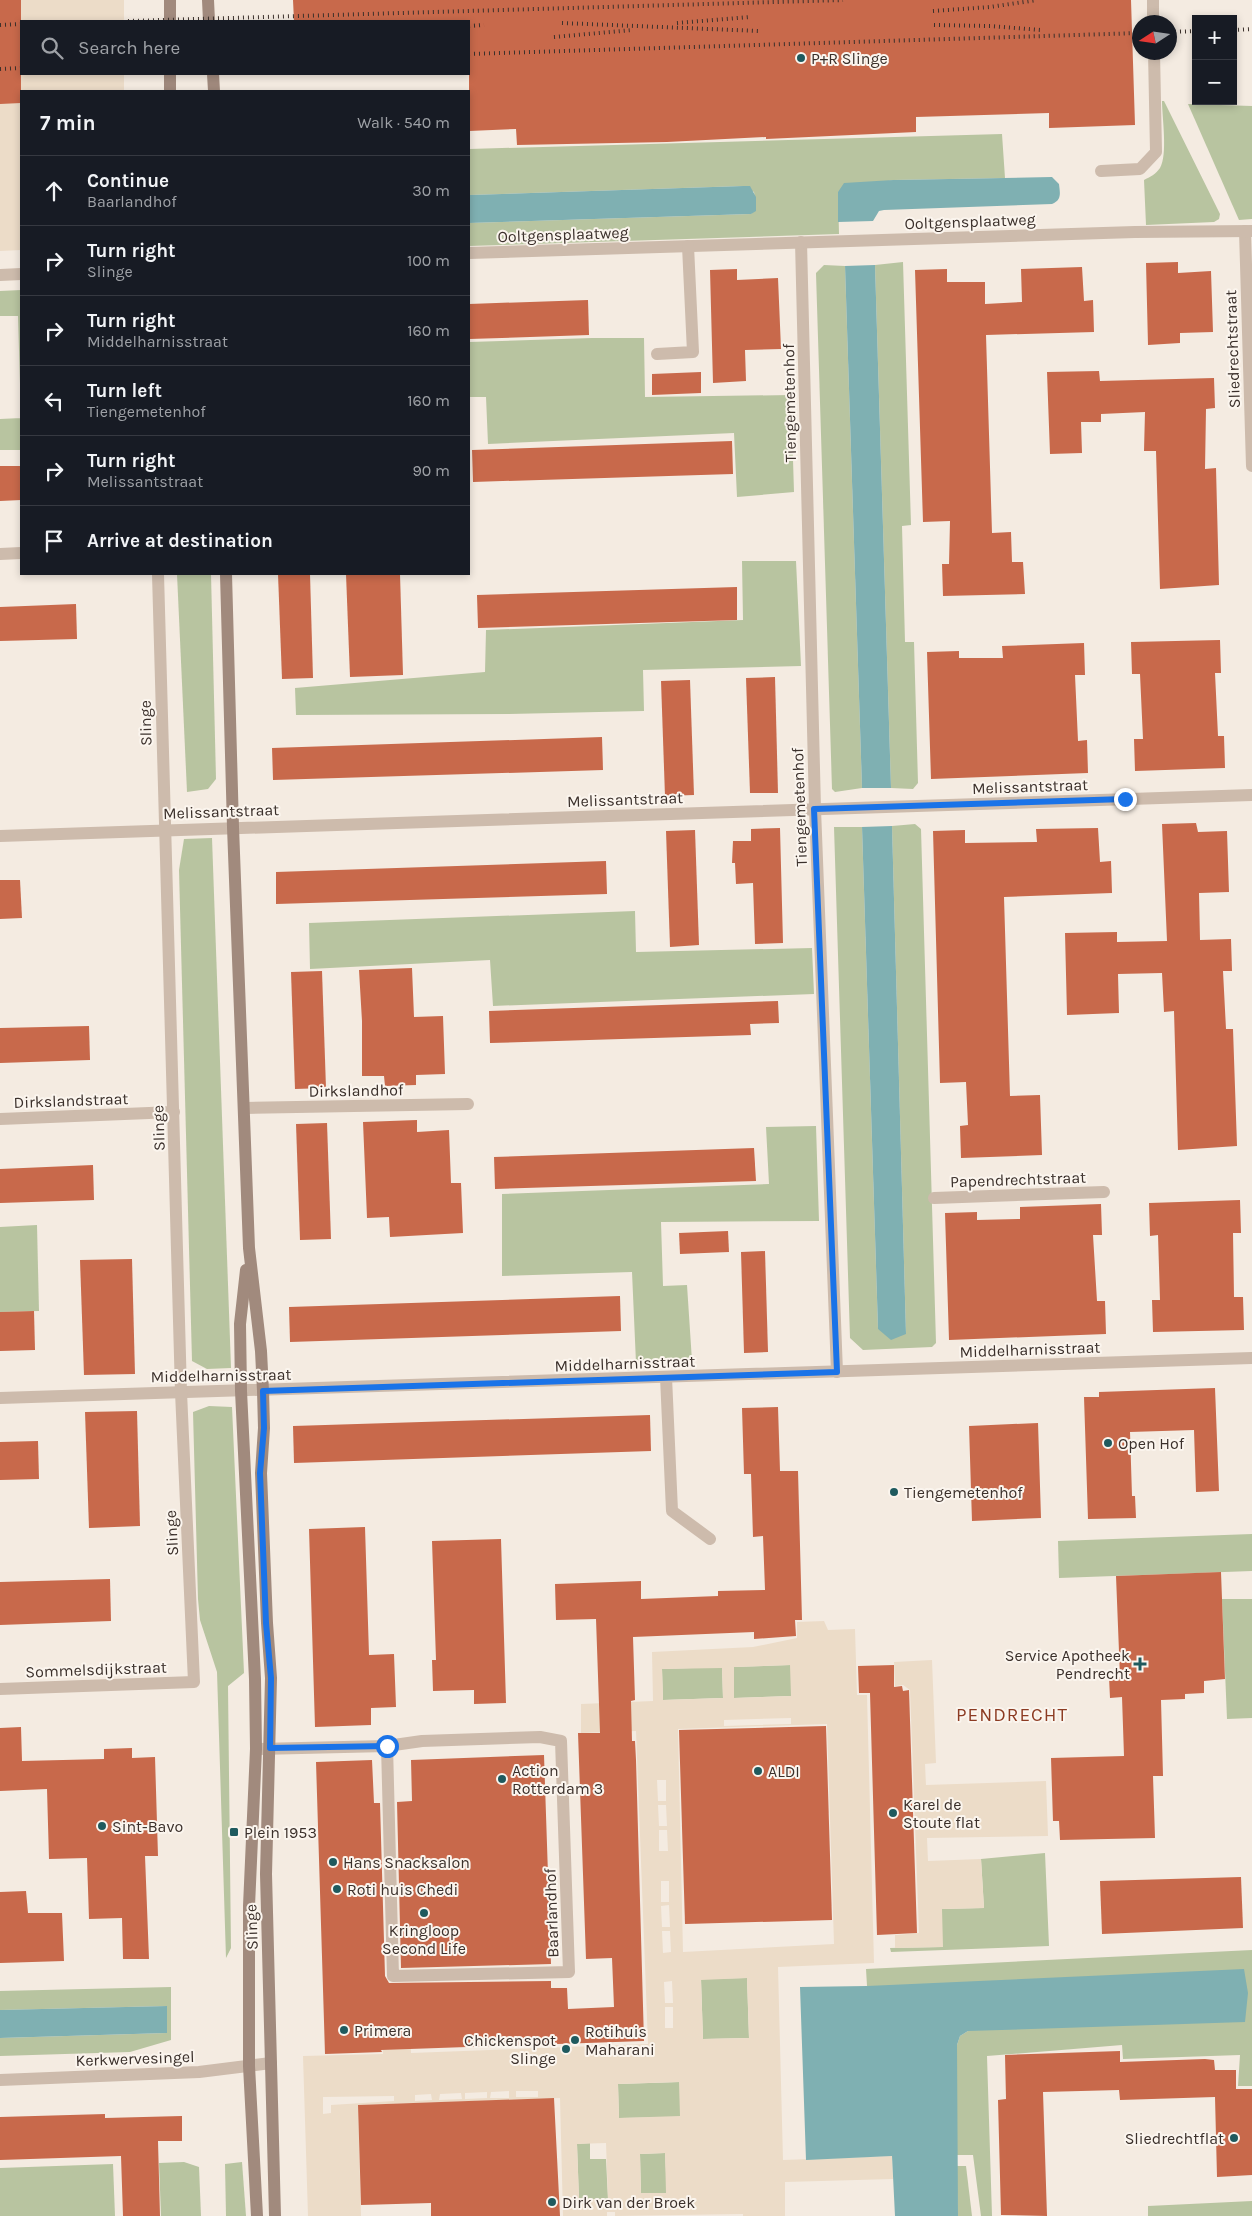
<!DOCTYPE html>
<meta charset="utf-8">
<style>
body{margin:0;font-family:Karla,sans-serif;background:#242831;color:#f1f3f6}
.controls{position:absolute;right:15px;top:15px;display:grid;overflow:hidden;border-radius:0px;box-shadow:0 2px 8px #0003}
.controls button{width:45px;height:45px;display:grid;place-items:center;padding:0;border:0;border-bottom:1px solid #363941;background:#171b24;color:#f1f3f6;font:25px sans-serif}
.compass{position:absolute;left:1132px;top:15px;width:45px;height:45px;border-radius:50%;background:#171b24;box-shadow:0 2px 8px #0003;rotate:258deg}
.stop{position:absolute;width:15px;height:15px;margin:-11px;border:4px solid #1a73e8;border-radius:50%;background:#fff}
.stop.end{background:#1a73e8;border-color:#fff;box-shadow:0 1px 5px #0008}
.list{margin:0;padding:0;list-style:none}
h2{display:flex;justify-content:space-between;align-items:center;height:65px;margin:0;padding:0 20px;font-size:21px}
h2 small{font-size:16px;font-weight:400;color:#9ea1a6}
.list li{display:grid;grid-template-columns:32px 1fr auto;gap:15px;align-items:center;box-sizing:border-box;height:70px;padding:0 20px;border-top:1px solid #363941}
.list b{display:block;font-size:19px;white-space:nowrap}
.list p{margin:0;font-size:16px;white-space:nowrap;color:#9ea1a6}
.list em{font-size:16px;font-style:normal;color:#9ea1a6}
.icon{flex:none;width:28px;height:28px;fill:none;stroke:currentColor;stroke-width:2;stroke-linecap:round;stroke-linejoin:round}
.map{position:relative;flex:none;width:1252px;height:2216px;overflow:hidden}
.search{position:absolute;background:#171b24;box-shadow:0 2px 8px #0003;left:20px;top:20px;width:450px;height:55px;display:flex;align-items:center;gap:12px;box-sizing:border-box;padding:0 18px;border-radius:0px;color:#9ea1a6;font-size:19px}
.panel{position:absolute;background:#171b24;box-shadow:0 2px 8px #0003;left:20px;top:90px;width:450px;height:485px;border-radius:0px}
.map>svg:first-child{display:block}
.green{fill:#b8c4a0}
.plaza{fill:#ecdcc8;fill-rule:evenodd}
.water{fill:#7fb0b2}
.building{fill:#c8694b}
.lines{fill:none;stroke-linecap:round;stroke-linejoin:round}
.street{stroke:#cdbbac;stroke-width:12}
.secondary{stroke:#a18a7d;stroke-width:12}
.rail{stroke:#3b302b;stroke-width:4;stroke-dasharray:1 4;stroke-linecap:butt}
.route{stroke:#1a73e8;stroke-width:6}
.poi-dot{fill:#1f5a5e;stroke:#fbf5ee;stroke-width:2}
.labels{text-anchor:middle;stroke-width:4;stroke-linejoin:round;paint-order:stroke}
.poi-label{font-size:16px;fill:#3b302b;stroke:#fbf5ee;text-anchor:start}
.street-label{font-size:16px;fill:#3b302b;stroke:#fbf5ee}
.quarter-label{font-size:19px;letter-spacing:1px;fill:#8c3b22;stroke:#fbf5ee}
</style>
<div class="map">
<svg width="1252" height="2216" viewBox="0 0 1252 2216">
<rect width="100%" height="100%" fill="#f4ebe1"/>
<g class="green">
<path d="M1162,101H1164L1220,214L1219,219L1214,222L1146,225L1144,180C1150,177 1156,174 1160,168C1168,155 1162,117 1162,101Z"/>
<polygon points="1188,104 1252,106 1252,219 1239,220"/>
<polygon points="1002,134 1005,178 893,180 838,192 839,234 469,246 469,223 751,214 756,203 754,192 743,186 469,195 469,149"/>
<polygon points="903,262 911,525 902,526 905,642 914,642 918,783 913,789 891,788 875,265"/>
<polygon points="824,265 845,266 862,788 835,792 832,789 816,273"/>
<polygon points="21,290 21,450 0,450 0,419 21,418 18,316 0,316 0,291"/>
<polygon points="592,338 644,338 645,397 791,395 794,492 737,497 734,433 488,444 486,397 469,397 469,342"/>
<polygon points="742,561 796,561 801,666 643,670 644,711 509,714 296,715 295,688 485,672 486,630 743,620"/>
<polygon points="177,574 211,574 216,779 208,789 187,792"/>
<polygon points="915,824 921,829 936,1343 932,1347 863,1350 850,1338 834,827 862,827 878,1329 906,1334 892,826"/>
<polygon points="212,838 231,1368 207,1369 192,1361 179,870 184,839"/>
<polygon points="635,911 636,952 812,948 814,994 493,1006 490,960 310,969 309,923"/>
<polygon points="816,1126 819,1221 661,1222 663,1286 687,1285 692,1361 636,1363 632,1272 502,1276 502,1194 769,1184 766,1127"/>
<polygon points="37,1225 39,1311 0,1312 0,1227"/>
<polygon points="209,1406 232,1407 244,1673 228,1686 231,1948 226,1958 217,1672 200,1620 198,1599 193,1412"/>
<polygon points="1252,1534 1252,1571 1059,1578 1058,1541"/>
<polygon points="1222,1599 1252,1599 1252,1718 1227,1719"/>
<polygon points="791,1665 791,1696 734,1698 733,1667"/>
<polygon points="722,1667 723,1698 663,1700 662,1669"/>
<polygon points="1045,1853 1049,1946 891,1952 890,1948 942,1947 942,1909 984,1908 981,1859"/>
<polygon points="1252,1950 1252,2086 1238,2086 1240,2055 1123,2059 1122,2045 987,2056 992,2216 981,2216 973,2155 956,2155 957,2045 960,2036 968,2031 867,1986 866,1969"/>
<polygon points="747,1978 749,2038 703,2039 701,1979"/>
<polygon points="171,1987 171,2040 130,2052 0,2056 0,2038 167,2033 167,2006 0,2010 0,1991"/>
<polygon points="680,2082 681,2117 619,2118 618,2084"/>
<polygon points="590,2143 590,2159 606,2159 608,2199 579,2200 577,2144"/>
<polygon points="665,2153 667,2193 641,2194 640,2154"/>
<polygon points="184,2162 199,2167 201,2216 161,2216 159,2163"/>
<polygon points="242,2162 246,2216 226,2216 225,2164"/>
<polygon points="113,2164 115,2216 0,2216 0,2168"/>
<polygon points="956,2166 966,2166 972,2216 958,2216"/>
<polygon points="1252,2201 1252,2216 1148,2216 1148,2206"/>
</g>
<g class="plaza">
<polygon points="0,0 124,0 124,21 21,21 21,74 124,74 124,91 21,91 21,250 0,251"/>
<path d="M824,1621L828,1630L855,1629L857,1695H867L874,1963L778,1967L783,2160L892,2156L893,2179L785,2182V2216H743V2214L615,2216V2212H607V2216H563L560,2098L358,2105L361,2216H308L303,2056L383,2054L381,1992L409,1991L411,2053L648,2044L636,1731L581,1733V1704L653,1701L652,1652L753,1647L797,1638V1622ZM790,1665L791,1696L734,1698V1667ZM722,1668L723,1698L663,1700L662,1669ZM791,1718V1724L724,1726V1720ZM827,1724L834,1944L683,1952L678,1729ZM657,1780H666V1801H658ZM658,1805H666L667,1826H659ZM659,1830H667L668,1851H659ZM661,1881H669V1902H661ZM669,1905L670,1927H662L661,1906ZM662,1931H670L671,1952L663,1953ZM747,1978L749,2038L703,2039L701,1980ZM672,1981L673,2003H665L664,1982ZM665,2007H673V2028H665ZM679,2082L680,2116L619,2118L618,2084ZM509,2091V2098H490L491,2092ZM516,2091H538V2097H516ZM487,2092V2098L465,2099V2093ZM461,2093L462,2099L439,2100L440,2094ZM431,2094L432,2100L415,2101V2095ZM394,2096V2101L331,2105V2113L323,2114V2097ZM606,2143L608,2199H579L577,2144ZM665,2153L666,2193H641L640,2154Z"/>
<polygon points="932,1660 936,1763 925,1764 926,1785 1046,1781 1048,1836 927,1838 928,1861 981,1859 984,1908 942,1909 943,1947 895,1948 895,1935 919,1933 910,1690 903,1685 895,1686 894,1662"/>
</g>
<g class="water">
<path d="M1052,177L1059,184C1060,193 1062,200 1052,204L884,210L879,211L873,221L838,222V192L844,183L893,180Z"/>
<polygon points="743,186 750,186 756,197 756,211 751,214 469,223 469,195"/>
<polygon points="875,265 891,788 862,788 845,266"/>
<polygon points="892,826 906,1334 891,1340 878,1329 862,827"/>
<polygon points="1244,1969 1248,1993 1245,2022 968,2031 960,2036 957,2045 958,2216 895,2216 892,2156 806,2160 800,1987 867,1986"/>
<polygon points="167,2006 167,2033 0,2038 0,2010"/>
</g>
<g class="building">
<polygon points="0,0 21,0 21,103 0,104"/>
<polygon points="293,0 1131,0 1135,125 1049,128 1049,113 916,117 916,132 766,139 766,137 667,142 517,145 516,129 469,131 469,21 294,21"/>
<polygon points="1178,262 1178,273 1211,271 1213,332 1180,333 1180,343 1148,345 1146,263"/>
<polygon points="1082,267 1084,301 1093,300 1094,332 986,335 992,533 1011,532 1012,562 1023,562 1025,594 943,596 942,564 949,564 950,521 923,522 915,270 947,269 947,282 985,282 985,304 1022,302 1021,269"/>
<polygon points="737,269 737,280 778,278 781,349 745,350 746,381 713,383 710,270"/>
<polygon points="588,300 589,335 469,339 469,304"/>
<polygon points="1099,371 1100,381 1214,378 1215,408 1206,409 1205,469 1216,468 1219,585 1160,589 1156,451 1144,451 1145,412 1101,414 1101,422 1081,422 1082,453 1050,454 1047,372"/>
<polygon points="701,372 701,393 652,395 652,374"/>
<polygon points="732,441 733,474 473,482 472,450"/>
<polygon points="0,466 21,466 21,500 0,501"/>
<polygon points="278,574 310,574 313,678 282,679"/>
<polygon points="346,574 400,574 403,675 350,677"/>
<polygon points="737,587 737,620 478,628 477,595"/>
<polygon points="76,604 77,639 0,641 0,607"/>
<polygon points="1220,640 1221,673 1215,673 1218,736 1224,736 1225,768 1135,771 1134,739 1143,739 1140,674 1132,674 1131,642"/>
<polygon points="1084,643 1085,675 1075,675 1078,741 1087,740 1088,773 931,779 927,652 959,651 959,658 1003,658 1002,646"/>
<polygon points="775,677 778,793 750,793 746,678"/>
<polygon points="690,680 694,795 665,796 661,681"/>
<polygon points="602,737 603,770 273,780 272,748"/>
<polygon points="1196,823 1198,832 1227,831 1229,892 1199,893 1200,940 1231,939 1232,971 1223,971 1226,1029 1233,1029 1237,1146 1178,1150 1174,1011 1164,1012 1162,973 1118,974 1119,1013 1067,1015 1065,933 1117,932 1117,942 1167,941 1162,824"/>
<polygon points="780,828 783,943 755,944 753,883 736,884 735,863 732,863 733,841 751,841 751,829"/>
<polygon points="1098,828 1100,862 1111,861 1112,893 1004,897 1010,1096 1040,1095 1042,1155 961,1158 960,1126 968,1125 966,1082 940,1083 933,831 965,830 965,843 1037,842 1036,829"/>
<polygon points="695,830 699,945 670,947 666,831"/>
<polygon points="606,861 607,894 276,904 276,872"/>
<polygon points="0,880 20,880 22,918 0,919"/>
<polygon points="412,968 414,1017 443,1016 445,1074 416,1075 416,1085 385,1086 384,1076 362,1076 362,1021 359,970"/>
<polygon points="322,971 326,1088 295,1089 291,972"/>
<polygon points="778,1001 779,1023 750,1024 751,1035 490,1043 489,1011"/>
<polygon points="89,1026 90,1060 0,1063 0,1028"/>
<polygon points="417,1120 417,1132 449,1130 451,1183 461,1183 463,1233 390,1237 389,1217 367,1218 363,1122"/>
<polygon points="327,1123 331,1239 300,1240 296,1124"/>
<polygon points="754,1148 756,1181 495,1189 494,1157"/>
<polygon points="93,1165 94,1200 0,1203 0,1169"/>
<polygon points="1240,1200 1241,1233 1233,1233 1234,1297 1243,1297 1244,1330 1153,1332 1152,1300 1160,1300 1158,1235 1150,1236 1149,1203"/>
<polygon points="1101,1204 1102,1235 1093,1235 1097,1301 1105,1301 1106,1334 949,1340 945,1213 977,1212 977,1220 1020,1219 1020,1207"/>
<polygon points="728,1231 729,1252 680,1254 679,1233"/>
<polygon points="765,1251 768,1352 744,1353 741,1252"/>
<polygon points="132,1259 135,1374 84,1375 80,1260"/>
<polygon points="620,1296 621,1331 290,1342 289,1307"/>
<polygon points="34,1311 35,1350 0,1351 0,1312"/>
<polygon points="1215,1388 1219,1491 1196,1492 1194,1430 1130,1432 1132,1496 1135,1496 1136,1518 1088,1519 1084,1397 1099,1397 1099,1392"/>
<polygon points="778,1407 780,1471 798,1471 802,1620 795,1620 796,1636 754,1639 754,1632 633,1637 635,1700 631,1701 632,1741 635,1741 636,1760 644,2041 381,2050 382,2052 325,2054 316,1762 372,1760 374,1803 380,1803 385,1976 389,1983 551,1981 551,1988 567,1988 568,2009 614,2007 612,1958 586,1959 578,1733 600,1733 596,1619 556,1620 555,1584 641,1581 641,1599 718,1596 718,1591 765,1590 763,1536 753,1537 751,1474 744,1474 742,1408"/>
<polygon points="137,1411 140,1526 89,1528 85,1412"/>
<polygon points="650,1415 651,1451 294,1463 293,1426"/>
<polygon points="1038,1423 1041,1518 972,1521 969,1426"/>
<polygon points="38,1441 39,1479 0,1480 0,1442"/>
<polygon points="365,1527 369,1655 394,1654 396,1707 371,1708 371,1725 315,1727 309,1529"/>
<polygon points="501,1539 506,1703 474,1704 474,1690 433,1691 432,1660 436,1660 432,1541"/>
<polygon points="1221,1572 1225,1679 1204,1681 1204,1693 1185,1694 1185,1699 1161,1700 1163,1776 1153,1776 1155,1838 1060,1840 1059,1821 1053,1821 1051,1758 1124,1756 1122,1697 1110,1698 1109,1677 1120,1677 1116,1576"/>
<polygon points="110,1579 111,1621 0,1625 0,1582"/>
<polygon points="894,1665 894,1687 902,1686 903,1691 909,1690 917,1933 877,1935 870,1693 859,1693 858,1666"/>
<polygon points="826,1726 832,1920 685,1924 679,1730"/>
<polygon points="21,1727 22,1761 104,1759 104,1749 132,1748 132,1758 155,1757 158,1856 145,1856 149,1959 123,1959 122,1918 89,1919 87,1858 49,1859 47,1789 0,1791 0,1728"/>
<polygon points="544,1755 551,1964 401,1968 397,1802 412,1801 411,1760"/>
<polygon points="1241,1877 1243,1928 1102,1934 1100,1881"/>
<polygon points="26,1891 28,1913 62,1913 64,1961 0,1963 0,1892"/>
<polygon points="1120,2051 1120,2062 1205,2059 1214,2060 1215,2070 1236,2070 1236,2089 1252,2089 1252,2175 1217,2177 1215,2097 1120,2100 1119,2090 1043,2092 1047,2216 1001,2215 998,2100 1006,2099 1005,2055"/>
<polygon points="554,2098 560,2216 431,2216 431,2203 361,2205 358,2105"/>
<polygon points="105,2114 105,2118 182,2116 182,2141 158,2141 160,2216 123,2216 121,2156 0,2160 0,2117"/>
</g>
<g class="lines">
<g class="street">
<polyline points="1153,0 1153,22"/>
<polyline points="1101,171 1140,169 1156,152 1154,52"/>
<polyline points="1245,231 1252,466"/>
<polyline points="801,242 815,809 837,1372"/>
<polyline points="469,253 1135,232 1252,231"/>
<polyline points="0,275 21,274"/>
<polyline points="657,354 693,352 688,246"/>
<polyline points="0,554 21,553"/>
<polyline points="0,836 1252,795"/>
<polyline points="245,1108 468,1104"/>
<polyline points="0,1119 174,1112"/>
<polyline points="934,1198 1104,1192"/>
<polyline points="666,1377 672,1511 710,1539"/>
<polyline points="0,1398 1252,1358"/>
<polyline points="0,1689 194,1682 181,1392 158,574"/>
<polyline points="258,1749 387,1746 422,1741 540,1737 561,1741 569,1972 393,1976 387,1746"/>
<polyline points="0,2080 199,2072 271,2063"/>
</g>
<g class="secondary">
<polyline points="170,0 170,21"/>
<polyline points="208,0 209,21"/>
<polyline points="170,74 170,91"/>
<polyline points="213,74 214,91"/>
<polyline points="226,574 233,827 249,1248 261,1351 263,1391 264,1428 261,1473 267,1623 271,1678 266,1874 275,2216"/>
<polyline points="246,1270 240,1324 241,1391 255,1679 256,1749 249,1906 249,2066 257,2216"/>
</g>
<g class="rail">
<polyline points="933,11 990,7 1037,0"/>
<polyline points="128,21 843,0"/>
<polyline points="562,23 759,31"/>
<polyline points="677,23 750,17"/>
<polyline points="0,25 21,24"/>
<polyline points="934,25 990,26 1041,30"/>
<polyline points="469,26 484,25"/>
<polyline points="1233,30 1252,29"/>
<polyline points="1170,32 1196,31"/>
<polyline points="554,37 633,30"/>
<polyline points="469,54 1140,33"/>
<polyline points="0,69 21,68"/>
</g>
</g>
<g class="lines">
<polyline class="route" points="387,1746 270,1748 271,1678 266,1623 260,1473 264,1428 263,1391 837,1372 814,809 1125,799"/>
</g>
<g class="poi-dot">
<circle cx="801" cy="58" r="5"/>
<circle cx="1108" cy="1443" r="5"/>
<circle cx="894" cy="1492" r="5"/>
<path d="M1137.5 1656.5h5v5h5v5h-5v5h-5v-5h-5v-5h5z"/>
<circle cx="758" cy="1771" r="5"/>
<circle cx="502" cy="1779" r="5"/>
<circle cx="893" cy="1813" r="5"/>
<circle cx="102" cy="1826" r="5"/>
<rect x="229" y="1827" width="10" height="10" rx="2.5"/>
<circle cx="333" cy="1862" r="5"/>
<circle cx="337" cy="1889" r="5"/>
<circle cx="424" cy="1913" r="5"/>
<circle cx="344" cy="2030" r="5"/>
<circle cx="575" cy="2040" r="5"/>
<circle cx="566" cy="2049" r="5"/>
<circle cx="1234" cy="2138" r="5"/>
<circle cx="552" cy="2202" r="5"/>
</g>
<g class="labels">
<g class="poi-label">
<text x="811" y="64">P+R Slinge</text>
<text x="1118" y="1449">Open Hof</text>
<text x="904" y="1498">Tiengemetenhof</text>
<text x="1130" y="1661" text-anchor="end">Service Apotheek<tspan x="1130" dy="18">Pendrecht</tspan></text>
<text x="512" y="1776">Action<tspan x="512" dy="18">Rotterdam 3</tspan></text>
<text x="768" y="1777">ALDI</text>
<text x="903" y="1810">Karel de<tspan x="903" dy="18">Stoute flat</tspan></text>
<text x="112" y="1832">Sint-Bavo</text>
<text x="244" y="1838">Plein 1953</text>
<text x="343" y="1868">Hans Snacksalon</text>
<text x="347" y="1895">Roti huis Chedi</text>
<text x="424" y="1936" text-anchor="middle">Kringloop<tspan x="424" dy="18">Second Life</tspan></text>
<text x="354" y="2036">Primera</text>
<text x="585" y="2037">Rotihuis<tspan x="585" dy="18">Maharani</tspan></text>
<text x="556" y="2046" text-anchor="end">Chickenspot<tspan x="556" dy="18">Slinge</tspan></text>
<text x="1224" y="2144" text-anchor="end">Sliedrechtflat</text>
<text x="562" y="2208">Dirk van der Broek</text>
</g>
<g class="street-label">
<text transform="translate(970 221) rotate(-2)" y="6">Ooltgensplaatweg</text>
<text transform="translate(563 234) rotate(-2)" y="6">Ooltgensplaatweg</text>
<text transform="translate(1232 349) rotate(-92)" y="6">Sliedrechtstraat</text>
<text transform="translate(789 403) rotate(-91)" y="6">Tiengemetenhof</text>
<text transform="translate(145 723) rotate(-91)" y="6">Slinge</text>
<text transform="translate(1030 786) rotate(-2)" y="6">Melissantstraat</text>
<text transform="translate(625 799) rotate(-2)" y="6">Melissantstraat</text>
<text transform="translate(799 807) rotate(-92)" y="6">Tiengemetenhof</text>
<text transform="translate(221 811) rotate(-2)" y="6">Melissantstraat</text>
<text transform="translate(356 1090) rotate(-1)" y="6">Dirkslandhof</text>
<text transform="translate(71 1100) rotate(-2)" y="6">Dirkslandstraat</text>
<text transform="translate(158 1128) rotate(-92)" y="6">Slinge</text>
<text transform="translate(1018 1179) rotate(-2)" y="6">Papendrechtstraat</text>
<text transform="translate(1030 1349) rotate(-2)" y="6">Middelharnisstraat</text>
<text transform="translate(625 1363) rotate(-2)" y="6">Middelharnisstraat</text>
<text transform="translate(221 1375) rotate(-1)" y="6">Middelharnisstraat</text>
<text transform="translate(171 1533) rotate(-93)" y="6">Slinge</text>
<text transform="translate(96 1669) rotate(-2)" y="6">Sommelsdijkstraat</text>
<text transform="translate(551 1913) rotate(-92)" y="6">Baarlandhof</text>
<text transform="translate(251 1927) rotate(-92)" y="6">Slinge</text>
<text transform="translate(135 2058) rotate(-2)" y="6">Kerkwervesingel</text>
</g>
<g class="quarter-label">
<text x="1012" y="1721">PENDRECHT</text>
</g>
</g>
</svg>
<div class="controls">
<button>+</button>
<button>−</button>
</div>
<svg class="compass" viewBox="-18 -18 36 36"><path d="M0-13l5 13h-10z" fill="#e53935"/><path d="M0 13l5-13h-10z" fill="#9ea1a6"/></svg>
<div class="stop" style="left:387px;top:1746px"></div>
<div class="stop end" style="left:1125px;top:799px"></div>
<div class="search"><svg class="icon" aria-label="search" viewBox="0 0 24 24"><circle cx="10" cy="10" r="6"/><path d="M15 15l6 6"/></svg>Search here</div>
<section class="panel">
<h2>7 min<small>Walk · 540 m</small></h2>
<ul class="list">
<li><svg class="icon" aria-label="ahead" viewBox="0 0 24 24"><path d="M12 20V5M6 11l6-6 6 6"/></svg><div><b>Continue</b><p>Baarlandhof</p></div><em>30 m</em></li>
<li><svg class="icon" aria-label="right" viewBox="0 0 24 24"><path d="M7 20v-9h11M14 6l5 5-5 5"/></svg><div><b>Turn right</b><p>Slinge</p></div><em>100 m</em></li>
<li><svg class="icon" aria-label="right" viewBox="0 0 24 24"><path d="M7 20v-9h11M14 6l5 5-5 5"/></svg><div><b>Turn right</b><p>Middelharnisstraat</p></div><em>160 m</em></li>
<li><svg class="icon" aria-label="left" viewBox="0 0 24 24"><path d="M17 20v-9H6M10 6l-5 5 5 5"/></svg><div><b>Turn left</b><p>Tiengemetenhof</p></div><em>160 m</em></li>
<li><svg class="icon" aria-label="right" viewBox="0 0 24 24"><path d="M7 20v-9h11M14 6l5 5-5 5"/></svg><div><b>Turn right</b><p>Melissantstraat</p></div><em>90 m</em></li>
<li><svg class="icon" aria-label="arrive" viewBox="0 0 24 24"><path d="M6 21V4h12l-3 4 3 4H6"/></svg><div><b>Arrive at destination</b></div></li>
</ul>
</section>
</div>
